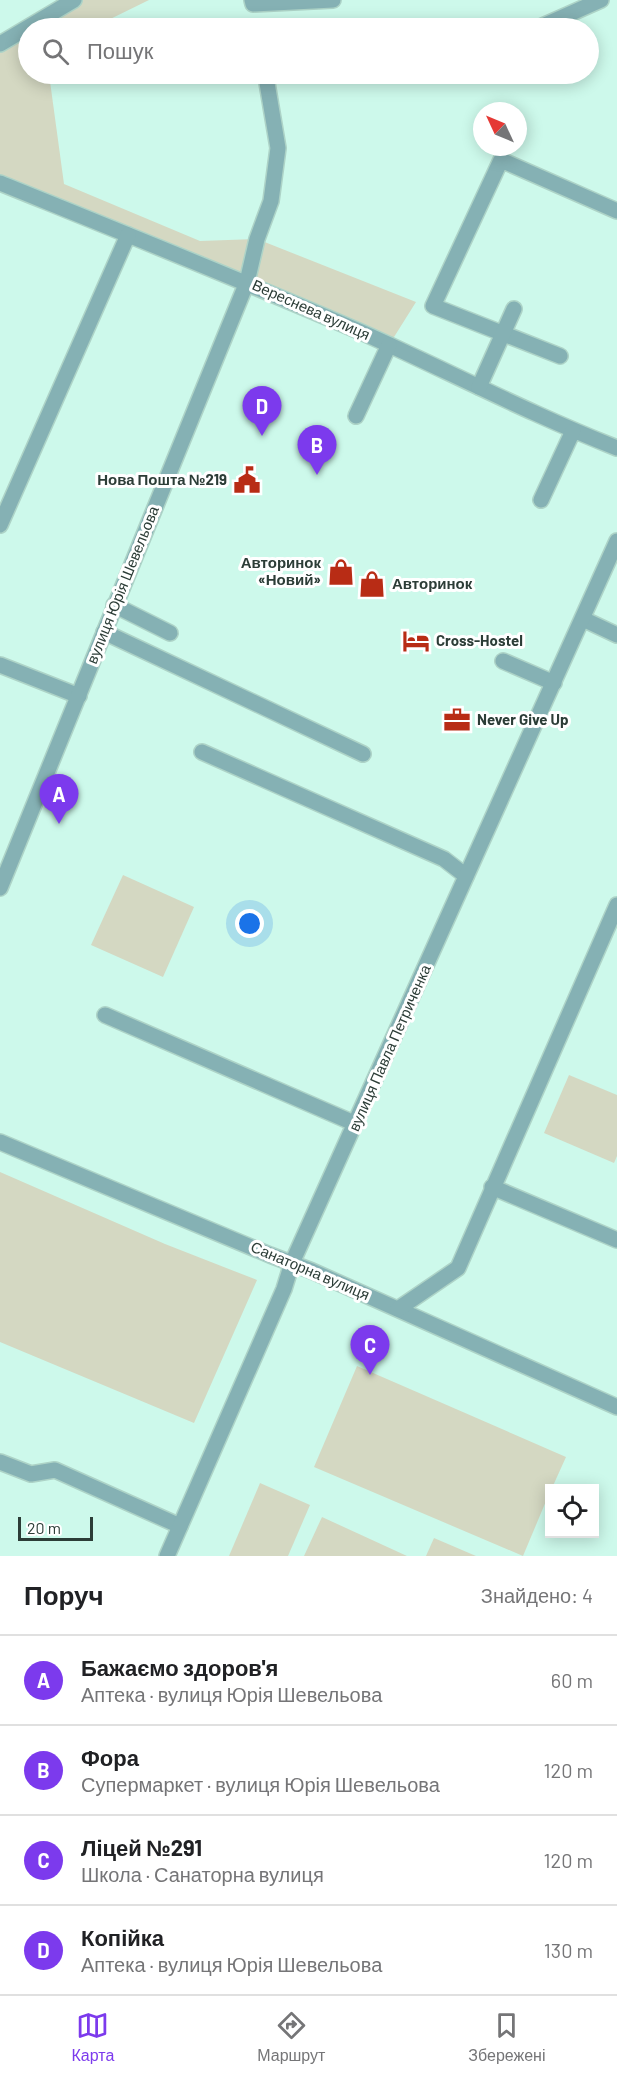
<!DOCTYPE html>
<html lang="uk">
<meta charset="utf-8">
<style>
body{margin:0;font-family:Barlow,sans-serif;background:#f6f6f6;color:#202124}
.controls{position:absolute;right:18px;bottom:18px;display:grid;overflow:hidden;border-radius:0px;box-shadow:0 3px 15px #0003}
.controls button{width:54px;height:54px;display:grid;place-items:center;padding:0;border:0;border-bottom:2px solid #e0e0e0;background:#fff;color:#202124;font:30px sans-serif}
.compass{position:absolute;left:473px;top:102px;width:54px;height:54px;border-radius:50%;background:#fff;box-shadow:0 3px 15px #0003;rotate:314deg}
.scale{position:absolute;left:18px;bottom:15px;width:75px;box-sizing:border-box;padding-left:6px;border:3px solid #2c3d37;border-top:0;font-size:16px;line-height:21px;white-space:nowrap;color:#2c3d37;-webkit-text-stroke:4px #fff;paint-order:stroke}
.you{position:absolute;left:250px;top:924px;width:21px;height:21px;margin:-15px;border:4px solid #fff;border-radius:50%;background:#1a73e8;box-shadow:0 0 0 9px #1a73e833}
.badge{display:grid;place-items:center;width:39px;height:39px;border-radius:50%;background:#7c3aed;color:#fff;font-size:20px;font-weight:700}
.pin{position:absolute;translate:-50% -50px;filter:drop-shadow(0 2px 3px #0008)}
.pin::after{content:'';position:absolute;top:32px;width:21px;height:18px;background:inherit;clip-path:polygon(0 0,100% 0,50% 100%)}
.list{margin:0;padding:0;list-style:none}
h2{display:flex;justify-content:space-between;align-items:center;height:78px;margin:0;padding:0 24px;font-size:26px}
h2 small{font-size:20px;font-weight:400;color:#757577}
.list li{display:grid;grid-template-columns:39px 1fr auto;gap:18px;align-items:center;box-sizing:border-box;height:90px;padding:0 24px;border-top:2px solid #e0e0e0}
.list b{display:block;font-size:22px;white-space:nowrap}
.list p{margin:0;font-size:20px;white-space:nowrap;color:#757577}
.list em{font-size:20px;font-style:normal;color:#757577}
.icon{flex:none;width:33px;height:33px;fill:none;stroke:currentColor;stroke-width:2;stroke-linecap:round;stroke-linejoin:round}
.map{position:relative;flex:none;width:617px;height:1556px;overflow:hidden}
.search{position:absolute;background:#fff;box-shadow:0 3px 15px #0003;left:18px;right:18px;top:18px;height:66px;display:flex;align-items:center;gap:15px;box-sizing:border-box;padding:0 21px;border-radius:33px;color:#757577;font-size:22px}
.sheet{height:438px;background:#fff}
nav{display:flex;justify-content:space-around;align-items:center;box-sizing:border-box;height:84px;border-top:2px solid #e0e0e0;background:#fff;font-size:16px;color:#757577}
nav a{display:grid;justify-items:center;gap:3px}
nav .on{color:#7c3aed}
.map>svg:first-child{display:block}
.green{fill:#d4d8c2}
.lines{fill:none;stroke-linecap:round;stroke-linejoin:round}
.minor-casing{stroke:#add3c7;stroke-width:18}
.minor{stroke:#85b1b4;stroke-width:15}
.labels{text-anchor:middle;stroke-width:6;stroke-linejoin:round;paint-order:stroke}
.street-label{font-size:15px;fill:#2c3d37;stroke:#fff}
.poi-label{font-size:15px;font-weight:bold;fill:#2c3d37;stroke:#fff;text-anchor:start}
</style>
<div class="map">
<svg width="617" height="1556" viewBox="0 0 617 1556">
<rect width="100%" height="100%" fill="#cdf9eb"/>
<g class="green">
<polygon points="74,0 149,0 92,28 28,28 28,74 49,74 64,184 200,241 257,239 416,302 389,345 0,183 0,44"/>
<polygon points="123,875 194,907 163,977 91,945"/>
<polygon points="569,1075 617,1095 617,1156 614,1163 544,1133"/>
<polygon points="0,1172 165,1244 257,1280 194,1423 0,1342"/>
<polygon points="357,1366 566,1457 552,1488 550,1488 549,1494 523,1556 314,1467"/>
<polygon points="260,1483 310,1505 288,1556 229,1556"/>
<polygon points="322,1517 407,1556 304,1556"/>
<polygon points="434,1538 476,1556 426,1556"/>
</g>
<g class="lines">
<defs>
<g id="minor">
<polyline points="252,0 253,4 333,0"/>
<polyline points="538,28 601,0"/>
<polyline points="0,44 74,0"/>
<path d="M0,183C121,232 241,280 361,332C446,370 530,414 617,448"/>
<polyline points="560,356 433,306 501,160 617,211"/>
<polyline points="479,387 514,309"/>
<polyline points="356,416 389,345"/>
<polyline points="541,500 573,431"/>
<polyline points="0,525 128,235"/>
<polyline points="114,605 170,633"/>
<polyline points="583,619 617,635"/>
<polyline points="104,632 363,754"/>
<polyline points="503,661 554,683"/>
<polyline points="0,665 79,696"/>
<polyline points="202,752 444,859 466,876"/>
<polyline points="0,888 247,282 257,239 271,201 278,148 266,77"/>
<polyline points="105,1015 356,1124"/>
<polyline points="0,1142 270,1255 312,1271 617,1407"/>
<polyline points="492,1187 617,1240"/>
<polyline points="398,1309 458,1268 617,905"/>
<polyline points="0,1462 31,1474 55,1470 180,1526"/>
<polyline points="167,1556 284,1289 292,1263 617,541"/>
</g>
</defs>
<use href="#minor" class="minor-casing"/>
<use href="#minor" class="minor"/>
</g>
<defs>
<symbol id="civic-bare" viewBox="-9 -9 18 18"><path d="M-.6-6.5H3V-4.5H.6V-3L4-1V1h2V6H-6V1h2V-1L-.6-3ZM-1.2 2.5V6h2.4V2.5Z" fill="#b82c15" stroke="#fff" stroke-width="2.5" paint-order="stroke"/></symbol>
<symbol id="shop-bare" viewBox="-9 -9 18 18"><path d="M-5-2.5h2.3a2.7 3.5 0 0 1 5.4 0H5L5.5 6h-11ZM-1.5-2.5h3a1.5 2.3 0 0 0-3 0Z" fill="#b82c15" stroke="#fff" stroke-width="2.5" paint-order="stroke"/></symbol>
<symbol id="hotel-bare" viewBox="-9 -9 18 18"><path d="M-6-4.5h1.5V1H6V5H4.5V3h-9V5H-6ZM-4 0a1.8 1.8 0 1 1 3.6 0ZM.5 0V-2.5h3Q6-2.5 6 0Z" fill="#b82c15" stroke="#fff" stroke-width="2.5" paint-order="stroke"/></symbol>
<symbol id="office-bare" viewBox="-9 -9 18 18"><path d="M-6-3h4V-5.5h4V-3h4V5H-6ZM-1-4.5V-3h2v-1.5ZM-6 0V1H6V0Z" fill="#b82c15" stroke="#fff" stroke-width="2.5" paint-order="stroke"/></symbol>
</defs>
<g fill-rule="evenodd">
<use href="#civic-bare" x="228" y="461" width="38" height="38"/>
<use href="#shop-bare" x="322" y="553" width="38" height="38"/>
<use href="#shop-bare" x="353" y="565" width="38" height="38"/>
<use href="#hotel-bare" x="397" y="622" width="38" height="38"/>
<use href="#office-bare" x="438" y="701" width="38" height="38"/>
</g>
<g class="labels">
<g class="street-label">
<text transform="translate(311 310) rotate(24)" y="5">Вереснева вулиця</text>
<text transform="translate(123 585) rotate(-68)" y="5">вулиця Юрія Шевельова</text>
<text transform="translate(390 1048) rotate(-66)" y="5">вулиця Павла Петриченка</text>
<text transform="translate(310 1271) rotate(23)" y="5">Санаторна вулиця</text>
</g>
<g class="poi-label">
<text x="227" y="485" text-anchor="end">Нова Пошта №219</text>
<text x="321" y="568" text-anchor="end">Авторинок<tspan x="321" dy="17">«Новий»</tspan></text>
<text x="392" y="589">Авторинок</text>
<text x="436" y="646">Cross-Hostel</text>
<text x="477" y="725">Never Give Up</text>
</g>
</g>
</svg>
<div class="controls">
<button><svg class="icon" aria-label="locate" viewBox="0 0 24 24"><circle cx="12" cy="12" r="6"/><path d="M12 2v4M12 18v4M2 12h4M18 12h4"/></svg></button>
</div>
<svg class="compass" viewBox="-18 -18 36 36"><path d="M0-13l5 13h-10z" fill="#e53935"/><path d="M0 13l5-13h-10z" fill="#757577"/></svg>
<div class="scale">20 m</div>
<div class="you"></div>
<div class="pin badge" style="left:59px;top:824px">A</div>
<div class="pin badge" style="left:317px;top:475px">B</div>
<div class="pin badge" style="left:370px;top:1375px">C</div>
<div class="pin badge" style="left:262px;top:436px">D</div>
<div class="search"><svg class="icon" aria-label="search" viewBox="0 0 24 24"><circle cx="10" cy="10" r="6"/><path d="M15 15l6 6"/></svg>Пошук</div>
</div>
<section class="sheet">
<h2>Поруч<small>Знайдено: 4</small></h2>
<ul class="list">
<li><span class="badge">A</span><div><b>Бажаємо здоров'я</b><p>Аптека · вулиця Юрія Шевельова</p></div><em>60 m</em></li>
<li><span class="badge">B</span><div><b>Фора</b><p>Супермаркет · вулиця Юрія Шевельова</p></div><em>120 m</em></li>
<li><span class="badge">C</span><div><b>Ліцей №291</b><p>Школа · Санаторна вулиця</p></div><em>120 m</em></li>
<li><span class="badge">D</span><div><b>Копійка</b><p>Аптека · вулиця Юрія Шевельова</p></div><em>130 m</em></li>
</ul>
</section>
<nav>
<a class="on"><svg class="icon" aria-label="map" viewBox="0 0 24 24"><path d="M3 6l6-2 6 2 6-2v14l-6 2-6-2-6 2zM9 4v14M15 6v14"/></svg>Карта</a>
<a><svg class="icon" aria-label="directions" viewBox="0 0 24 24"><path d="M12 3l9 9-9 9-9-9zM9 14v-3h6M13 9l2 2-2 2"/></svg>Маршрут</a>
<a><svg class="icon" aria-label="saved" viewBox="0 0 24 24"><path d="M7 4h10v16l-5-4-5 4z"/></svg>Збережені</a>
</nav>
